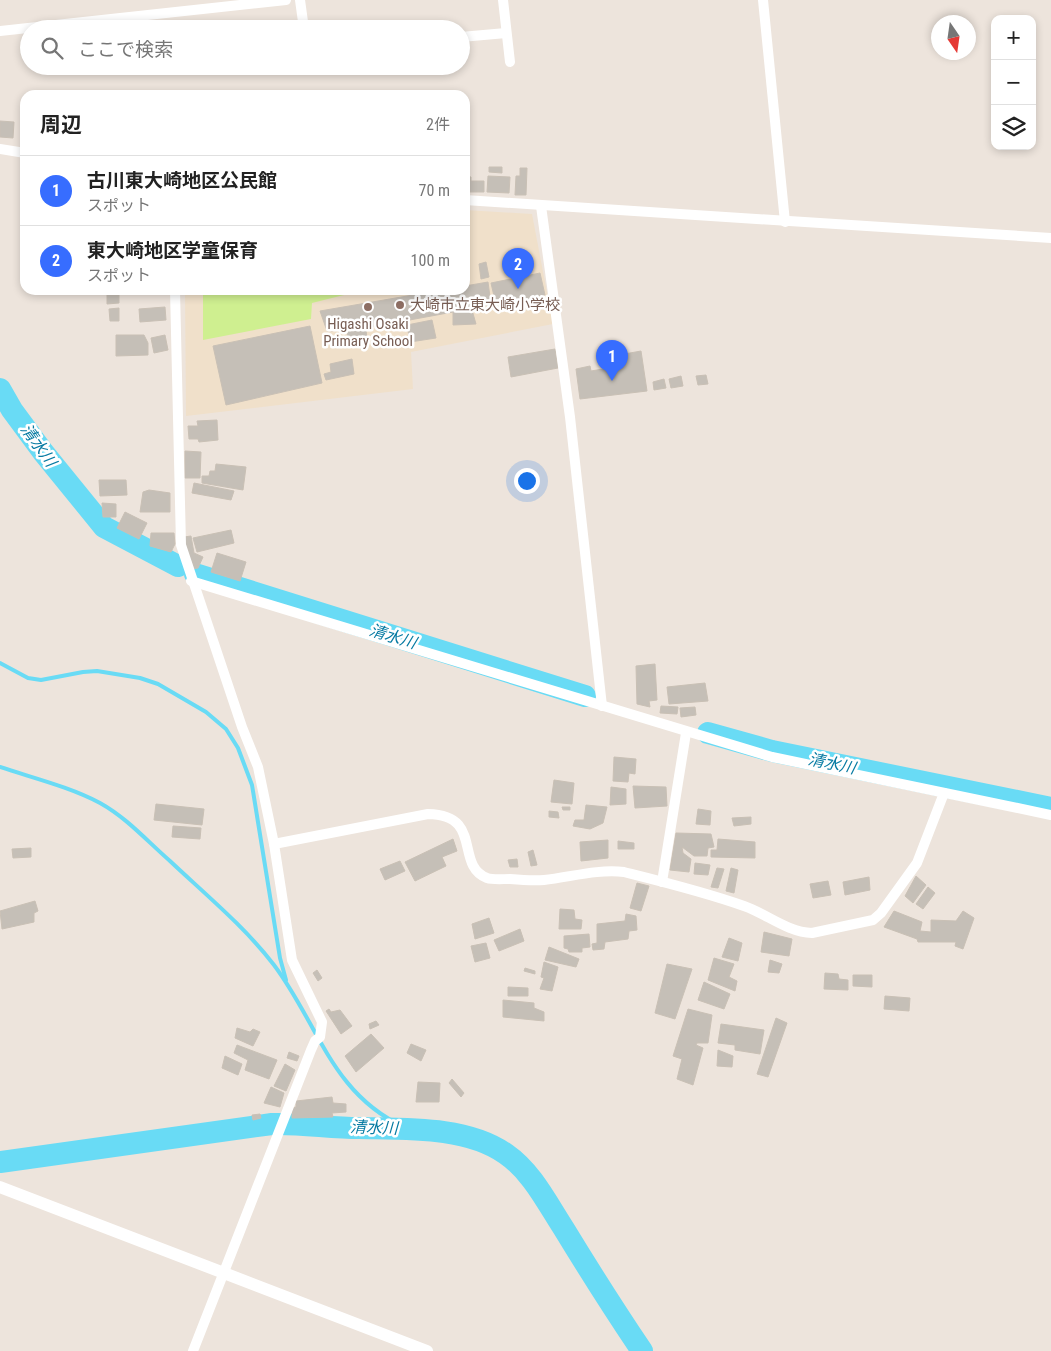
<!DOCTYPE html>
<html lang="ja">
<meta charset="utf-8">
<style>
body{margin:0;font-family:"Roboto Condensed","Noto Sans JP",sans-serif;background:#f2f2f2;color:#222}
.controls{position:absolute;right:15px;top:15px;display:grid;overflow:hidden;border-radius:10px;box-shadow:0 2px 8px #0003}
.controls button{width:45px;height:45px;display:grid;place-items:center;padding:0;border:0;border-bottom:1px solid #e0e0e0;background:#fff;color:#222;font:25px sans-serif}
.compass{position:absolute;left:931px;top:15px;width:45px;height:45px;border-radius:50%;background:#fff;box-shadow:0 2px 8px #0003;rotate:167deg}
.you{position:absolute;left:526px;top:480px;width:18px;height:18px;margin:-12px;border:4px solid #fff;border-radius:50%;background:#1a73e8;box-shadow:0 0 0 8px #1a73e833}
.badge{display:grid;place-items:center;width:32px;height:32px;border-radius:50%;background:#376dff;color:#fff;font-size:16px;font-weight:700}
.pin{position:absolute;translate:-50% -41px;filter:drop-shadow(0 1px 2px #0008)}
.pin::after{content:'';position:absolute;top:26px;width:18px;height:15px;background:inherit;clip-path:polygon(0 0,100% 0,50% 100%)}
.list{margin:0;padding:0;list-style:none}
h2{display:flex;justify-content:space-between;align-items:center;height:65px;margin:0;padding:0 20px;font-size:21px}
h2 small{font-size:16px;font-weight:400;color:#767676}
.list li{display:grid;grid-template-columns:32px 1fr auto;gap:15px;align-items:center;box-sizing:border-box;height:70px;padding:0 20px;border-top:1px solid #e0e0e0}
.list b{display:block;font-size:19px;white-space:nowrap}
.list p{margin:0;font-size:16px;white-space:nowrap;color:#767676}
.list em{font-size:16px;font-style:normal;color:#767676}
.icon{flex:none;width:28px;height:28px;fill:none;stroke:currentColor;stroke-width:2;stroke-linecap:round;stroke-linejoin:round}
.map{position:relative;flex:none;width:1051px;height:1351px;overflow:hidden}
.search{position:absolute;background:#fff;box-shadow:0 2px 8px #0003;left:20px;top:20px;width:450px;height:55px;display:flex;align-items:center;gap:12px;box-sizing:border-box;padding:0 18px;border-radius:28px;color:#767676;font-size:19px}
.panel{position:absolute;background:#fff;box-shadow:0 2px 8px #0003;left:20px;top:90px;width:450px;height:205px;border-radius:15px}
.map>svg:first-child{display:block}
.education{fill:#f0e0ca}
.pitch{fill:#cfef90}
.lines{fill:none;stroke-linecap:round;stroke-linejoin:round}
.stream{stroke:#69dbf5;stroke-width:4}
.river{stroke:#69dbf5;stroke-width:22}
.building{fill:#c5bfb7;stroke:#c9c0b5}
.minor{stroke:#fff;stroke-width:10}
.tertiary{stroke:#fff;stroke-width:12}
.education-dot{fill:#8d6e63;stroke:#fff;stroke-width:2}
.labels{text-anchor:middle;stroke-width:5;stroke-linejoin:round;paint-order:stroke}
.education-label{font-size:15px;fill:#785e54;stroke:#fff;text-anchor:start}
.water-label{font-size:16px;font-style:italic;fill:#067aa2;stroke:#fff}
</style>
<div class="map">
<svg width="1051" height="1351" viewBox="0 0 1051 1351">
<rect width="100%" height="100%" fill="#ede4dc"/>
<polygon class="education" points="465,210 532,214 553,324 411,352 413,389 186,416 185,290 465,290"/>
<polygon class="pitch" points="203,290 364,290 312,303 311,319 203,340"/>
<g class="lines">
<g class="stream">
<polyline points="0,663 28,678 41,680 83,672 97,671 140,678 158,684 206,712 226,729 238,748 252,785 280,958 286,980"/>
<path d="M0,767C33,778 70,787 100,803C127,818 147,841 170,861C205,894 245,927 274,965C319,1025 331,1093 404,1127"/>
</g>
<g class="river">
<polyline points="0,389 12,410 43,452 104,527 178,566"/>
<polyline points="195,574 585,696"/>
<polyline points="708,733 772,751 1051,808"/>
<path d="M0,1162L272,1124C301,1123 330,1128 359,1128C405,1129 467,1126 506,1154C532,1172 547,1203 564,1229C589,1270 615,1311 642,1351"/>
</g>
</g>
<g class="building">
<polygon points="0,121 14,122 13,138 0,137"/>
<polygon points="489,167 502,167 502,173 489,172"/>
<polygon points="520,168 527,168 526,195 515,195 516,176 520,176"/>
<polygon points="465,176 471,177 471,181 484,181 484,192 465,192"/>
<polygon points="488,176 510,177 509,193 487,192"/>
<polygon points="486,262 489,277 481,279 479,264"/>
<polygon points="540,273 545,295 530,298 531,304 509,307 508,303 496,305 491,283"/>
<polygon points="488,282 491,304 472,310 476,324 453,325 453,312 366,328 367,340 348,342 347,330 327,331 320,311 442,290 465,290 465,286"/>
<polygon points="107,295 119,295 119,303 107,304"/>
<polygon points="165,307 166,320 140,322 139,309"/>
<polygon points="119,308 119,321 110,321 109,309"/>
<polygon points="432,320 436,338 410,342 407,325"/>
<polygon points="310,326 322,383 226,405 213,346"/>
<polygon points="116,335 144,335 148,343 148,355 116,356"/>
<polygon points="165,335 168,350 154,353 151,338"/>
<polygon points="555,349 558,368 511,377 508,357"/>
<polygon points="641,351 647,391 580,399 576,369 590,366 591,371 621,366 619,355"/>
<polygon points="352,359 354,374 326,380 324,374 331,372 330,364"/>
<polygon points="706,375 708,384 698,385 696,376"/>
<polygon points="681,376 683,386 671,388 669,379"/>
<polygon points="664,379 666,388 654,390 653,382"/>
<polygon points="217,420 218,440 199,442 198,439 189,439 188,426 198,426 197,421"/>
<polygon points="185,451 201,452 200,478 185,478"/>
<polygon points="216,464 246,467 243,490 202,483 202,476 209,476 210,471 215,471"/>
<polygon points="99,480 126,480 127,495 100,496"/>
<polygon points="194,483 234,491 231,500 192,493"/>
<polygon points="149,490 170,493 170,512 140,512 143,492"/>
<polygon points="102,503 116,504 116,517 103,517"/>
<polygon points="125,512 147,523 139,539 117,528"/>
<polygon points="231,530 234,543 197,552 193,538"/>
<polygon points="151,533 174,533 175,544 171,552 150,546"/>
<polygon points="191,536 194,553 203,557 198,568 191,569 184,537"/>
<polygon points="217,553 246,562 240,581 211,572"/>
<polygon points="655,664 657,700 649,701 650,707 637,704 636,666"/>
<polygon points="705,683 708,701 669,704 667,687"/>
<polygon points="661,706 678,707 677,714 660,713"/>
<polygon points="695,707 696,715 681,717 680,708"/>
<polygon points="614,757 636,759 635,774 629,773 628,782 613,781"/>
<polygon points="554,780 574,783 572,804 551,802"/>
<polygon points="633,786 666,787 667,806 635,808"/>
<polygon points="611,787 626,789 626,804 610,805"/>
<polygon points="156,804 204,809 202,825 154,820"/>
<polygon points="586,805 607,807 603,823 590,829 573,826 575,820 584,820"/>
<polygon points="562,807 570,807 570,810 563,810"/>
<polygon points="698,809 711,811 710,825 696,824"/>
<polygon points="549,811 558,812 559,818 549,817"/>
<polygon points="751,817 751,824 734,826 732,818"/>
<polygon points="173,826 201,828 200,839 172,837"/>
<polygon points="676,833 711,834 714,847 708,848 707,856 694,856 682,847 683,853 691,859 689,872 670,870"/>
<polygon points="453,839 457,851 442,857 446,866 415,881 405,862"/>
<polygon points="718,839 755,842 755,858 711,857 711,850 717,850"/>
<polygon points="608,840 608,858 581,861 580,842"/>
<polygon points="618,841 634,843 634,849 618,849"/>
<polygon points="31,848 31,857 13,858 12,849"/>
<polygon points="533,850 537,865 531,866 528,852"/>
<polygon points="517,859 518,867 510,867 508,860"/>
<polygon points="400,861 405,871 385,880 380,869"/>
<polygon points="695,863 710,865 708,875 694,874"/>
<polygon points="717,868 724,869 718,888 711,887"/>
<polygon points="731,868 738,870 734,893 726,891"/>
<polygon points="916,876 926,885 913,903 905,896"/>
<polygon points="869,877 870,890 845,895 843,882"/>
<polygon points="828,881 831,895 813,898 810,884"/>
<polygon points="637,883 649,886 641,911 630,908"/>
<polygon points="928,887 935,893 923,909 916,904"/>
<polygon points="35,901 38,911 34,913 34,922 2,929 0,911"/>
<polygon points="560,909 574,910 575,919 582,920 581,929 559,929"/>
<polygon points="894,911 922,922 920,931 931,932 931,920 956,921 963,911 974,918 963,949 955,946 956,942 918,942 917,939 884,927"/>
<polygon points="626,914 636,916 637,930 629,931 628,939 605,942 604,949 593,950 592,944 597,943 597,924 625,921"/>
<polygon points="489,918 494,933 475,939 472,924"/>
<polygon points="520,929 524,941 499,951 494,940"/>
<polygon points="764,932 792,939 789,956 761,952"/>
<polygon points="589,934 590,947 582,948 582,952 569,952 568,949 564,948 564,936"/>
<polygon points="729,938 742,943 738,961 722,957"/>
<polygon points="486,943 490,958 475,962 471,946"/>
<polygon points="549,947 579,959 576,967 545,960"/>
<polygon points="714,958 734,964 729,977 737,981 735,991 708,980"/>
<polygon points="770,960 782,964 779,973 768,972"/>
<polygon points="544,962 558,967 552,991 540,989 544,978 541,977"/>
<polygon points="667,964 692,969 675,1019 655,1013"/>
<polygon points="525,968 535,971 535,974 524,971"/>
<polygon points="317,970 322,978 318,981 313,973"/>
<polygon points="825,973 838,974 839,979 848,980 848,990 824,989"/>
<polygon points="853,975 872,975 872,987 853,986"/>
<polygon points="704,982 730,994 724,1009 698,1000"/>
<polygon points="508,987 528,988 528,996 508,996"/>
<polygon points="885,996 910,998 909,1011 884,1009"/>
<polygon points="503,1000 534,1003 534,1008 544,1012 544,1021 503,1017"/>
<polygon points="329,1009 331,1012 340,1010 352,1026 341,1034 326,1011"/>
<polygon points="688,1009 712,1015 708,1043 697,1043 696,1045 703,1048 693,1085 677,1079 682,1059 673,1056"/>
<polygon points="776,1018 787,1023 768,1077 757,1074"/>
<polygon points="376,1021 379,1025 370,1029 369,1024"/>
<polygon points="721,1024 764,1030 760,1054 735,1050 735,1045 718,1043"/>
<polygon points="237,1028 250,1032 253,1029 260,1032 253,1046 235,1038"/>
<polygon points="371,1034 384,1048 356,1072 345,1056"/>
<polygon points="411,1044 426,1050 421,1061 407,1053"/>
<polygon points="237,1045 277,1060 269,1079 245,1070 248,1060 234,1053"/>
<polygon points="718,1050 733,1056 732,1067 717,1066"/>
<polygon points="289,1052 299,1056 297,1061 287,1058"/>
<polygon points="225,1056 242,1064 238,1075 222,1068"/>
<polygon points="285,1064 295,1070 286,1091 274,1086"/>
<polygon points="452,1079 464,1093 461,1097 449,1083"/>
<polygon points="418,1082 440,1083 439,1102 416,1102"/>
<polygon points="271,1087 284,1093 280,1107 264,1103"/>
<polygon points="332,1097 333,1103 346,1104 346,1112 332,1113 333,1117 292,1118 292,1108 296,1107 296,1101"/>
<polygon points="260,1114 261,1118 253,1120 252,1115"/>
</g>
<g class="lines">
<g class="minor">
<polyline points="300,0 304,29"/>
<polyline points="503,0 510,62"/>
<polyline points="763,0 785,222"/>
<polyline points="0,31 286,0"/>
<polyline points="461,37 506,33"/>
<polyline points="0,149 25,153"/>
<polyline points="465,200 1051,238"/>
<polyline points="541,206 570,417 602,706"/>
<polyline points="175,290 181,545 242,727 258,767 274,844 292,960 322,1022 320,1037 315,1041 311,1050 193,1351"/>
<polyline points="191,581 772,757 1051,815"/>
<path d="M274,844L428,814C484,815 454,865 487,878C493,880 502,879 510,879C521,880 533,881 544,880C571,877 597,869 624,872C664,882 705,892 744,906C767,914 787,932 812,933L873,920L881,913L917,863L944,793"/>
<polyline points="662,882 686,733"/>
</g>
<polyline class="tertiary" points="0,1187 427,1351"/>
</g>
<g class="education-dot">
<circle cx="400" cy="305" r="5"/>
<circle cx="368" cy="307" r="5"/>
</g>
<g class="labels">
<g class="education-label">
<text x="410" y="310">大崎市立東大崎小学校</text>
<text x="368" y="329" text-anchor="middle">Higashi Osaki<tspan x="368" dy="17">Primary School</tspan></text>
</g>
<g class="water-label">
<text transform="translate(39 445) rotate(54)" y="6">清水川</text>
<text transform="translate(393 636) rotate(17)" y="6">清水川</text>
<text transform="translate(832 763) rotate(12)" y="6">清水川</text>
<text transform="translate(374 1127) rotate(2)" y="6">清水川</text>
</g>
</g>
</svg>
<div class="controls">
<button>+</button>
<button>−</button>
<button><svg class="icon" aria-label="layers" viewBox="0 0 24 24"><path d="M12 4l9 5-9 5-9-5zM3 14l9 5 9-5"/></svg></button>
</div>
<svg class="compass" viewBox="-18 -18 36 36"><path d="M0-13l5 13h-10z" fill="#e53935"/><path d="M0 13l5-13h-10z" fill="#767676"/></svg>
<div class="you"></div>
<div class="pin badge" style="left:612px;top:381px">1</div>
<div class="pin badge" style="left:518px;top:289px">2</div>
<div class="search"><svg class="icon" aria-label="search" viewBox="0 0 24 24"><circle cx="10" cy="10" r="6"/><path d="M15 15l6 6"/></svg>ここで検索</div>
<section class="panel">
<h2>周辺<small>2件</small></h2>
<ul class="list">
<li><span class="badge">1</span><div><b>古川東大崎地区公民館</b><p>スポット</p></div><em>70 m</em></li>
<li><span class="badge">2</span><div><b>東大崎地区学童保育</b><p>スポット</p></div><em>100 m</em></li>
</ul>
</section>
</div>
